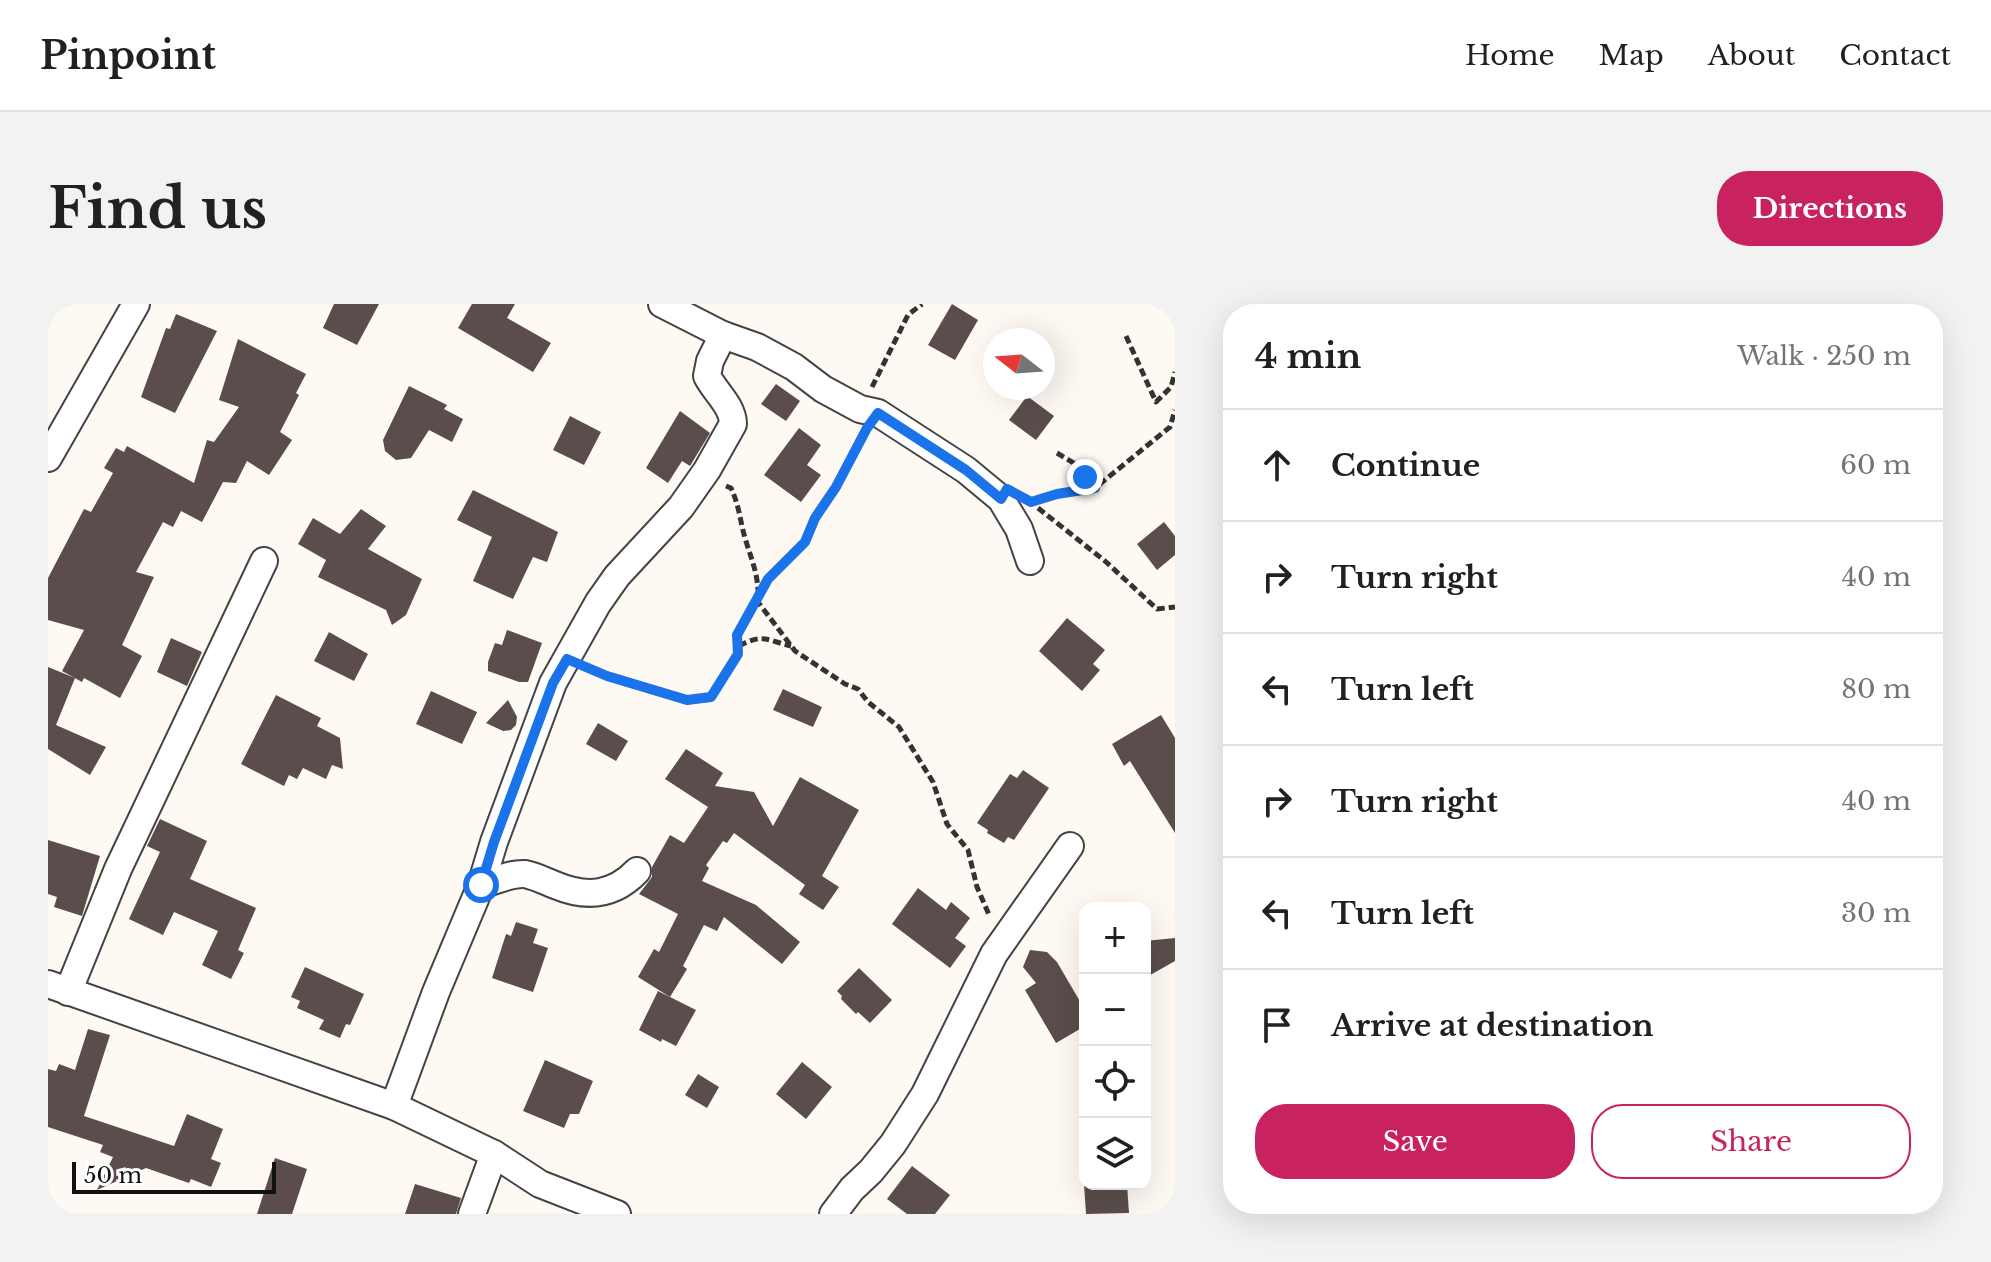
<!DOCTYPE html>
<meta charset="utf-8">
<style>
body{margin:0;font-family:"Libre Baskerville",serif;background:#f2f2f2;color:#202124}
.controls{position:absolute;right:24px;bottom:24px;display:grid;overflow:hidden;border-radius:16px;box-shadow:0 8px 32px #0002}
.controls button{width:72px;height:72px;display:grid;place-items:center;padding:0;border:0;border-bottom:2px solid #e0e0e0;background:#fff;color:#202124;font:40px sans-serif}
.compass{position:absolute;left:935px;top:24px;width:72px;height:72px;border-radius:50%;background:#fff;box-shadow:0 8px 32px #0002;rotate:287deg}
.scale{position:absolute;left:24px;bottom:20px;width:204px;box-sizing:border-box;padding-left:8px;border:4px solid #111;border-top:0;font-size:22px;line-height:28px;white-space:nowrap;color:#111;-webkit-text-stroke:6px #fff;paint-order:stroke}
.stop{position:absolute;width:24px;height:24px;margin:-18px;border:6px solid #1a73e8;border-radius:50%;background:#fff}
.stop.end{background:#1a73e8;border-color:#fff;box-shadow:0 2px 8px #0008}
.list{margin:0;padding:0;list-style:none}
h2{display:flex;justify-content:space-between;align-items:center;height:104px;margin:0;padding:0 32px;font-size:34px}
h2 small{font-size:26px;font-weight:400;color:#757577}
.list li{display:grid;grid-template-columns:52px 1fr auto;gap:24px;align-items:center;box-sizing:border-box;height:112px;padding:0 32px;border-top:2px solid #e0e0e0}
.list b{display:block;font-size:30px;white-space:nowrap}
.list em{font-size:26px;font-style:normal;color:#757577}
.actions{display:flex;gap:16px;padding:24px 32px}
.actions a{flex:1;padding:18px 0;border:2px solid #c82260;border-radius:32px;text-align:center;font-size:28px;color:#c82260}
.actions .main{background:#c82260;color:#fff}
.icon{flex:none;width:44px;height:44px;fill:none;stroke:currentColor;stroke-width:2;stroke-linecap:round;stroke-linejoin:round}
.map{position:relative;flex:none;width:1127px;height:910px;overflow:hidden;border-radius:32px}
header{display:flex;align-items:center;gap:48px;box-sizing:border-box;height:112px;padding:0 40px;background:#fff;border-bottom:2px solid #e0e0e0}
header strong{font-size:38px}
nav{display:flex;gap:44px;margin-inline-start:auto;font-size:28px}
.intro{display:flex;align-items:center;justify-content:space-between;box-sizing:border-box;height:192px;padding:0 48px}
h1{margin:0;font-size:56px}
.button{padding:20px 36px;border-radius:32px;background:#c82260;color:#fff;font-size:28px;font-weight:700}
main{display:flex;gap:48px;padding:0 48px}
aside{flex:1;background:#fff;border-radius:32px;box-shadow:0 8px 32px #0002}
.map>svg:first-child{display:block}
.building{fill:#5a4d4c}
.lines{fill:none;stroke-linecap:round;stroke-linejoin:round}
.minor-casing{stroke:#444;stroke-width:30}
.path{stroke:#333;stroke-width:5;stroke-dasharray:8 4;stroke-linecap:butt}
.minor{stroke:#fff;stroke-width:26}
.route{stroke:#1a73e8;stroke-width:10}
</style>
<header>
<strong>Pinpoint</strong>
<nav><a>Home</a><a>Map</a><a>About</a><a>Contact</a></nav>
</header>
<div class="intro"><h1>Find us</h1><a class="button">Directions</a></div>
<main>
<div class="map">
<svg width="1127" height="910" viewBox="0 0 1127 910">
<rect width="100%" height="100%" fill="#fff9f4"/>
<g class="building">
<polygon points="286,0 331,0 309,41 275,24"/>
<polygon points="424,0 467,0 459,14 503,39 485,68 410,24"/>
<polygon points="904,0 930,16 907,56 880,41"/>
<polygon points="128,10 169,27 127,109 93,93 118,24 122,25"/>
<polygon points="190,35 258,70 248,89 251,91 232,128 244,136 221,171 199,157 188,179 175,178 154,218 133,207 125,223 115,218 88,268 106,273 74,341 94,352 72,394 36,374 34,378 14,367 36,326 0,316 0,274 36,205 43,208 65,169 56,164 68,144 76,148 79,142 146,179 159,136 166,138 191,103 171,96"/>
<polygon points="728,80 752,97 738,117 713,100"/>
<polygon points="361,82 399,101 396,105 415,115 404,138 381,126 363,154 348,156 337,147 335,136"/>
<polygon points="979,92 1006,112 988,136 961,116"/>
<polygon points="632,107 662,129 642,162 634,157 620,179 598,164"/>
<polygon points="522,112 553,128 536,161 505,146"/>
<polygon points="751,124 773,141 759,161 773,171 753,198 716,171"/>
<polygon points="425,186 510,228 499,258 485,253 465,295 425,277 444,233 409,216"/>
<polygon points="313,205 338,222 320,245 374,275 358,311 344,321 338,306 270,273 278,256 250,240 265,214 292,230"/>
<polygon points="1116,218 1127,232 1127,251 1109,266 1089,240"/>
<polygon points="1019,314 1057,346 1045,360 1052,366 1034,387 991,347"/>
<polygon points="459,326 494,339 480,378 471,378 440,367 440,358 447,339 454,341"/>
<polygon points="281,328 320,350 306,377 266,357"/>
<polygon points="123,334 154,348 139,382 109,368"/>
<polygon points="0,363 27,374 8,421 58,443 42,471 0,445"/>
<polygon points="735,385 774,403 765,423 725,406"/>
<polygon points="383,387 429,408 414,440 368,420"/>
<polygon points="228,391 273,414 269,422 292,434 295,465 284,461 278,475 255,464 249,475 241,471 236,482 193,460"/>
<polygon points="460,396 469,413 468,421 463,426 455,427 438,419"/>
<polygon points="1113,411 1127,434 1127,529 1082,457 1076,462 1064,440"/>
<polygon points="550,419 580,437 568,457 538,440"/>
<polygon points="638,445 675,469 667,482 706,488 725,522 752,473 811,506 774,572 791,583 775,606 751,590 757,581 686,529 679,539 675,537 658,561 661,564 654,577 708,601 752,638 734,660 676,613 669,627 656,621 635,662 639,665 622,693 590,673 606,645 611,648 630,610 591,590 604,573 604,563 622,531 636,539 660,503 617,475"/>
<polygon points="975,466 1001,484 966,536 960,533 956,539 939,529 940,526 929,519 962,470 969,474"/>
<polygon points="112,515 159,537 142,575 208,604 190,646 196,649 183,675 154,661 170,627 126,608 115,631 81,615 112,548 99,542"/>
<polygon points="0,536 52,552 34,612 6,603 9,593 0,590"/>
<polygon points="870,584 898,606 903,598 922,614 907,634 918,642 902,664 844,620"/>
<polygon points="468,618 490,625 485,639 500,644 485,688 444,674 458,630 463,632"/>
<polygon points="1127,634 1127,657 1097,674 1097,637"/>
<polygon points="982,646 999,648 1009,658 1037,706 1037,722 1008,739 977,686 988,679 975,663"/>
<polygon points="257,663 316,690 302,721 298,720 292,734 271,725 276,716 249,704 252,697 243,693"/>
<polygon points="811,664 844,696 822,719 810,708 808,710 793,695 794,692 789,687"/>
<polygon points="610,687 648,706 628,742 614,735 613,738 591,726"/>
<polygon points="40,725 62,731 36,812 126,842 139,810 175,825 163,855 173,859 163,883 143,875 141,879 98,864 49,886 65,853 52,848 55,841 0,823 0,765 8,767 11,760 27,766"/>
<polygon points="497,756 545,777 531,810 522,810 516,824 475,807"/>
<polygon points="754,758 784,783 758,815 728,790"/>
<polygon points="650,770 671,783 659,804 637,791"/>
<polygon points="227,854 259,865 244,910 209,910"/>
<polygon points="864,862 902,891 887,910 859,910 839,895"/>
<polygon points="367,880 413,894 408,910 357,910"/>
<polygon points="1036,880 1079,880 1081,909 1038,910"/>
</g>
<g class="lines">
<defs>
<g id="minor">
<polyline points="614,0 675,31 709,43 746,63 775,85 812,105 830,109 918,166 953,195 971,225 982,257"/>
<polyline points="0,154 88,0"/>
<path d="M433,581C447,577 462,569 477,570C487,572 497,577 507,581C538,594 565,592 589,567"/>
<polyline points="0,680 346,802 446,850 492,880 569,910"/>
<polyline points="20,688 70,565 216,257"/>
<path d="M346,802L388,688L433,581L446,538L505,379L550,299L569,272L633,203L659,166L685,120C685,102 667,88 659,72L662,57L675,31"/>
<polyline points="424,910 446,850"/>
<polyline points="785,910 804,885 823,867 845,840 877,790 946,650 1022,542"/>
</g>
</defs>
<use href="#minor" class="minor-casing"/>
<g class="path">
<polyline points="1078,32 1108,98 1123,83 1127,68"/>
<polyline points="824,83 860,11 874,0"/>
<polyline points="1009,149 1034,164 1037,173 1046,183"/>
<path d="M678,182L683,184C689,197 691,208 694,222C700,250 712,268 710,298L747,347L797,380L810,385L820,398L851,423L885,478L899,520L920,546L929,583L942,613"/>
<polyline points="982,197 1047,184 1122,123 1127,106"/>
<polyline points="990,204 1057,257 1109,305 1127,303"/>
<path d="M691,342C715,329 718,336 743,342"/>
<polyline points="542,365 639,396 663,393 690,350 689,331 720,275 757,238 767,214 788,183 815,131"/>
</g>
<use href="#minor" class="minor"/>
</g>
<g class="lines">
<polyline class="route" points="433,581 446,538 505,379 519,355 559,372 639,396 663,393 690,350 689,331 720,275 757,238 767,214 788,183 819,124 830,109 918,166 953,195 959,185 983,198 1009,190 1047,184 1037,173"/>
</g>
</svg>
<div class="controls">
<button>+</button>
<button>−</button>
<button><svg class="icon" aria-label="locate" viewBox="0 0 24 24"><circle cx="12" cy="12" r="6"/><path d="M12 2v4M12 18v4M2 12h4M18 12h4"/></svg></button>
<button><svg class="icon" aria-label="layers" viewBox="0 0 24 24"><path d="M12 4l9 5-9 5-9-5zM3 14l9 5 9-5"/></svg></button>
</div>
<svg class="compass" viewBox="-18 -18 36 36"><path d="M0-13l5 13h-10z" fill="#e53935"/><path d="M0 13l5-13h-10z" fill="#757577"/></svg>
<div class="scale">50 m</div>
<div class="stop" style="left:433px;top:581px"></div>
<div class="stop end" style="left:1037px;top:173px"></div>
</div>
<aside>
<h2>4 min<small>Walk · 250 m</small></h2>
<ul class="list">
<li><svg class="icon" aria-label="ahead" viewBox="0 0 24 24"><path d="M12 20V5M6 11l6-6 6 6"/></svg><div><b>Continue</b></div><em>60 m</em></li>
<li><svg class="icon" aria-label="right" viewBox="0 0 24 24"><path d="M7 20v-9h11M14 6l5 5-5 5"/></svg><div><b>Turn right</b></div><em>40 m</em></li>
<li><svg class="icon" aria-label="left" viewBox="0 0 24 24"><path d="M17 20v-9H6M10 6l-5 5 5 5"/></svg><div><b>Turn left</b></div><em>80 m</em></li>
<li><svg class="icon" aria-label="right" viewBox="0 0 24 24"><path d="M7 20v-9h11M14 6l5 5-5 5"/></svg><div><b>Turn right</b></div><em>40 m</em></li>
<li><svg class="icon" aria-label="left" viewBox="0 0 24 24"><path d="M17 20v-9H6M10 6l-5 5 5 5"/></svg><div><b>Turn left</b></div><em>30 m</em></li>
<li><svg class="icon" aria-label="arrive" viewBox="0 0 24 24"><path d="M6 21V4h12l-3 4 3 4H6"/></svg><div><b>Arrive at destination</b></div></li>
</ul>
<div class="actions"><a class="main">Save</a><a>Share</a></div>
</aside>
</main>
